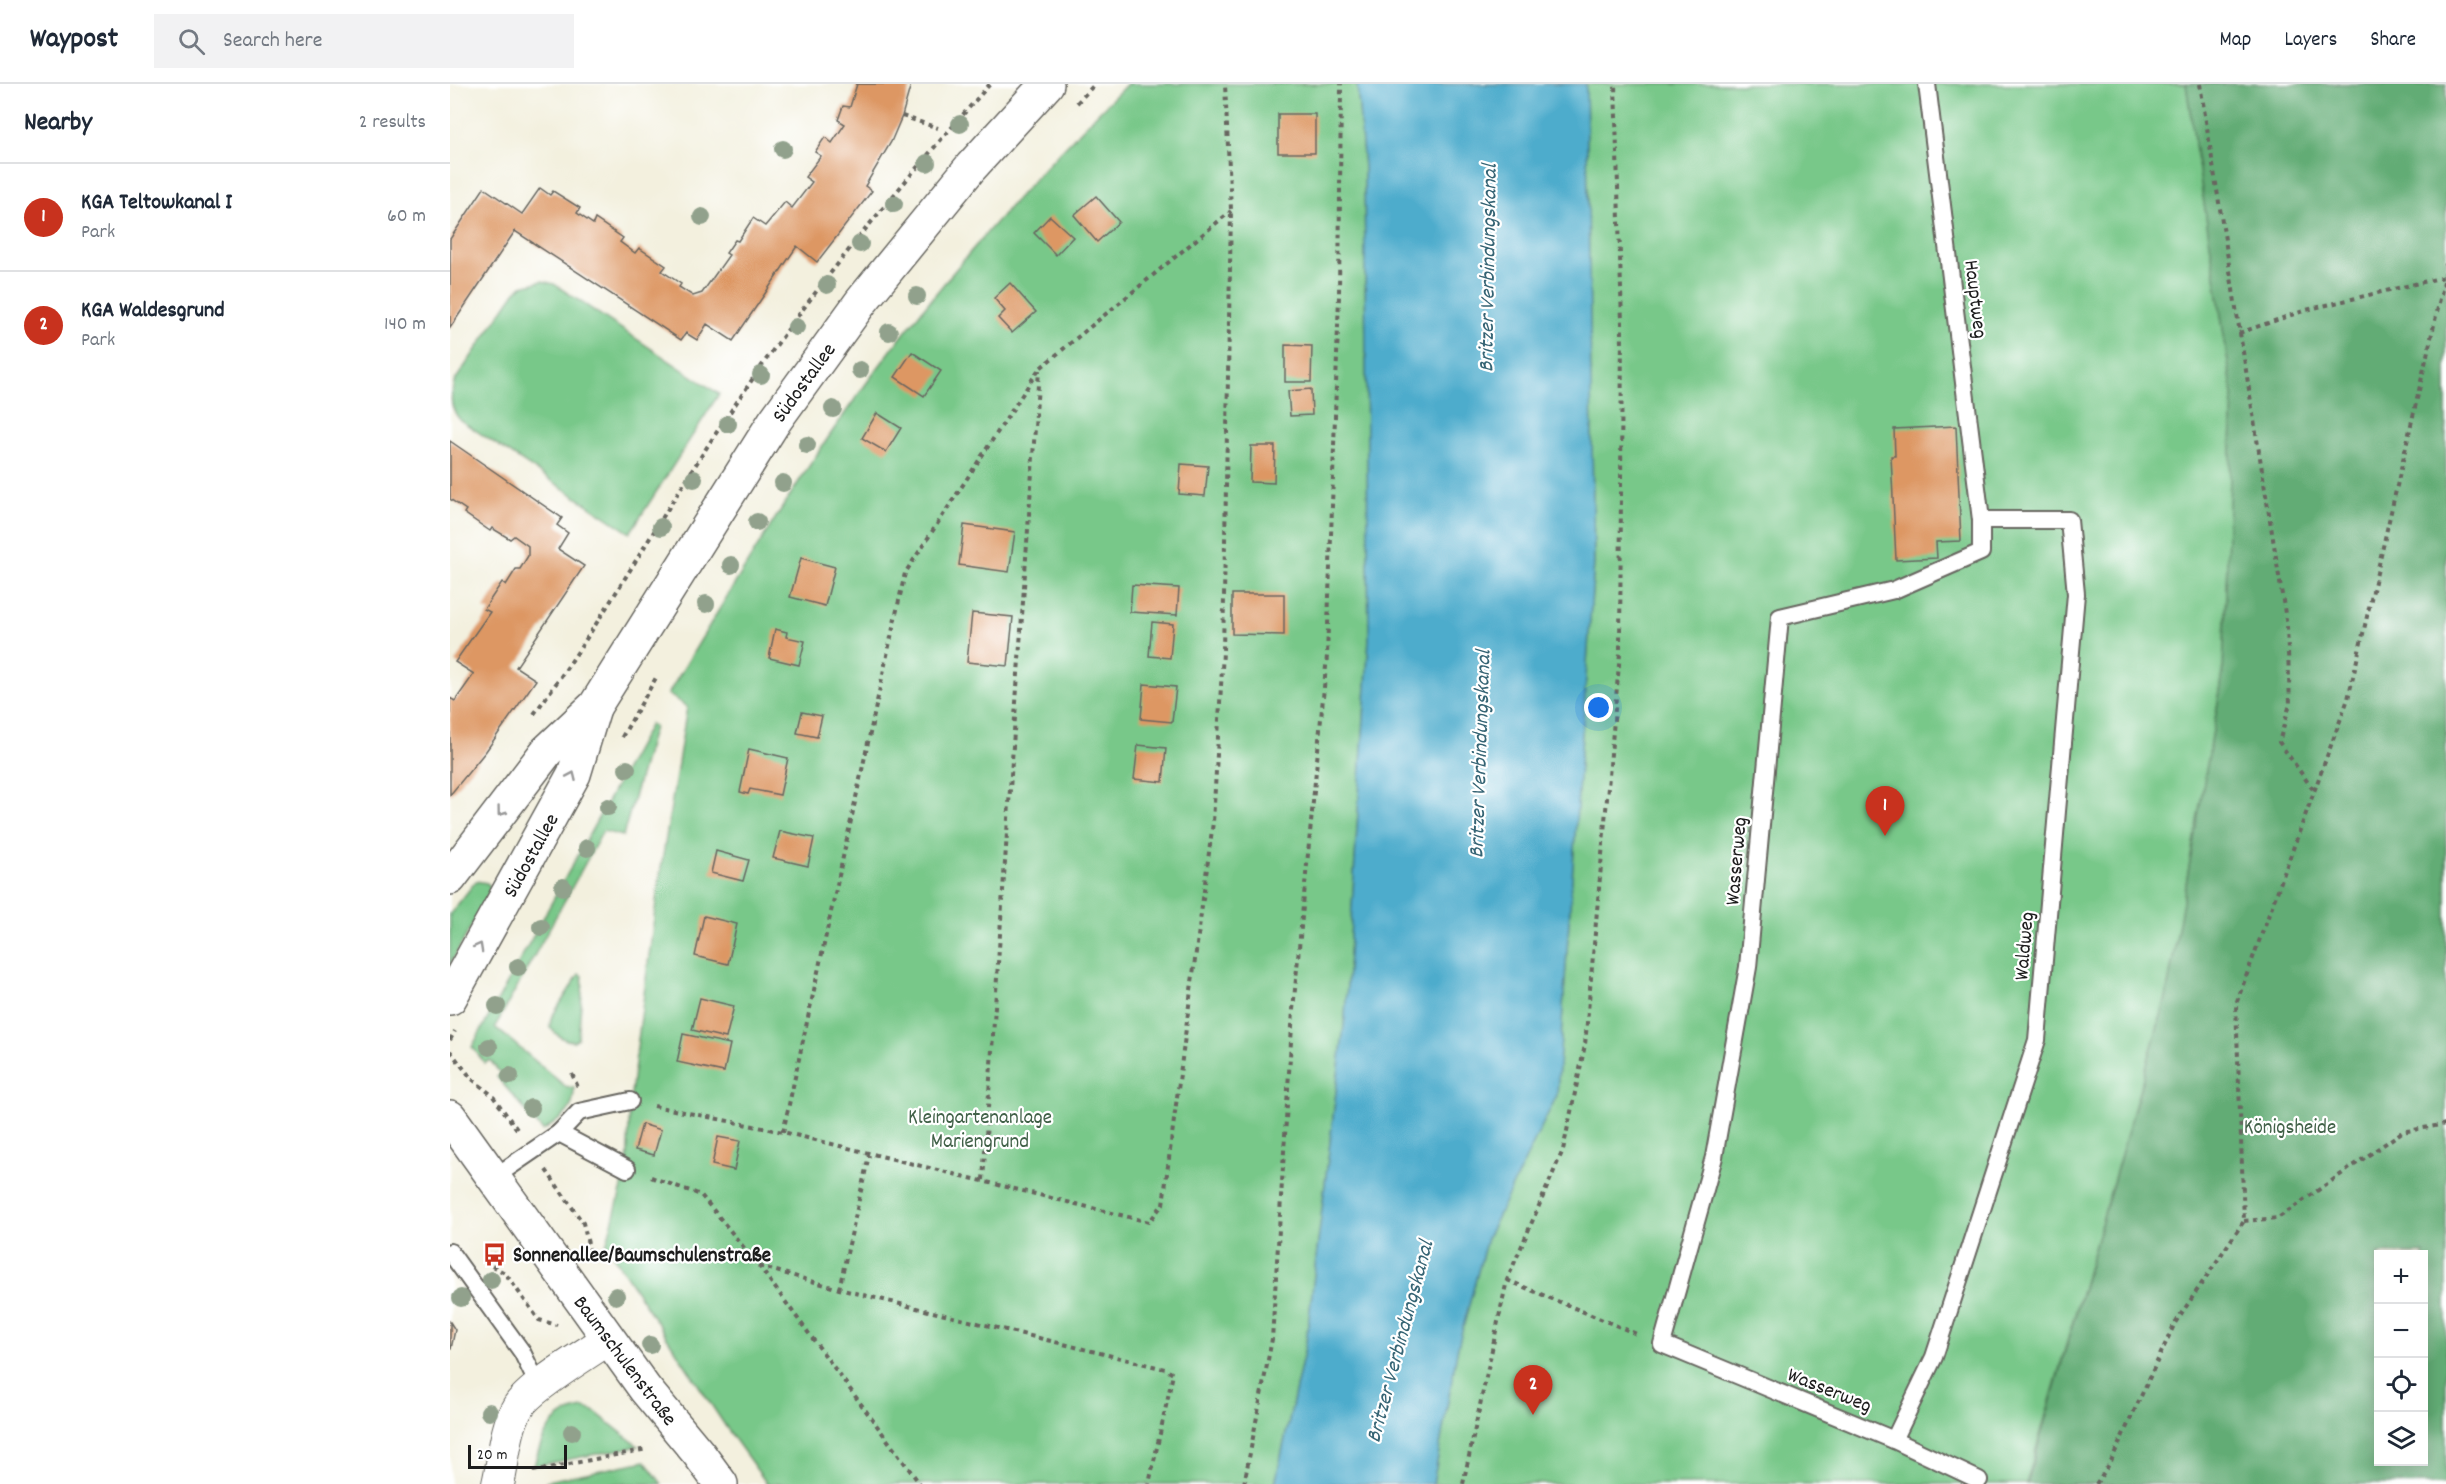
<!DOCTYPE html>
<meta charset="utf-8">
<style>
body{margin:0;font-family:Dekko,sans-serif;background:#f2f2f3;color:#1f2937}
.controls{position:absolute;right:18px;bottom:18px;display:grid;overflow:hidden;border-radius:0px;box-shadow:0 3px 15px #0003}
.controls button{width:54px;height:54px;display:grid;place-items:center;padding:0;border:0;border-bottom:2px solid #e0e1e3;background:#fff;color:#1f2937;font:30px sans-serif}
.scale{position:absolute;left:18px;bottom:15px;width:99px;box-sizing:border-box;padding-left:6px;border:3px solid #1c1c1c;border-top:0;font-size:16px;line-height:21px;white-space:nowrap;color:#1c1c1c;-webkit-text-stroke:4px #fff;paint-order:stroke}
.you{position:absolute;left:1149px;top:624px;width:21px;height:21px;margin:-15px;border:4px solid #fff;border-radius:50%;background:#1a73e8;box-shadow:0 0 0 9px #1a73e833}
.badge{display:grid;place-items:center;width:39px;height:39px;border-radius:50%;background:#c8321e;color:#fff;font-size:20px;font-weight:700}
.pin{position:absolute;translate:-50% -50px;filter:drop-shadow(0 2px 3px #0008)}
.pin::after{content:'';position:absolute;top:32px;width:21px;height:18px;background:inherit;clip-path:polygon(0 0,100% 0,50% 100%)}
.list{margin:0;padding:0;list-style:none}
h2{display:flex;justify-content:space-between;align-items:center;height:78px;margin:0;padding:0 24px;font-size:26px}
h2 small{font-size:20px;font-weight:400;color:#747a83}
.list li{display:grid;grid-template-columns:39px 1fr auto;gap:18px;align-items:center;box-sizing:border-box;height:108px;padding:0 24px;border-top:2px solid #e0e1e3}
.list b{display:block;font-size:22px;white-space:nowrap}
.list p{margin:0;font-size:20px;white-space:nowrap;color:#747a83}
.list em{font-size:20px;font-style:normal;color:#747a83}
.icon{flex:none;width:33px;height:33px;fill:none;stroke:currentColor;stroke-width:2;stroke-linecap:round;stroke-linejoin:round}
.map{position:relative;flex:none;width:1996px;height:1400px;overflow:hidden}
header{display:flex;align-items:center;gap:36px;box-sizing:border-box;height:84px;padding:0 30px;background:#fff;border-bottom:2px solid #e0e1e3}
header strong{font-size:28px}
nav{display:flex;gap:33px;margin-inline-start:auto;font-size:21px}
.search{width:420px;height:54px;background:#f2f2f3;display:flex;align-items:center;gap:15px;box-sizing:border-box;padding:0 21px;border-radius:0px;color:#747a83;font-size:22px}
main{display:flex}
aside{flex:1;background:#fff}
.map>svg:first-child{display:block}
.green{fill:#78c889;stroke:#4a7252;stroke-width:1.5}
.forest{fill:#62ac75;stroke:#3f6448;stroke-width:1.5;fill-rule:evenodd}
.water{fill:#4eaccc;stroke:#356474;stroke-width:1.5}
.building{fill:#dd9763}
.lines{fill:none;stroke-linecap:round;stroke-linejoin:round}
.lane-casing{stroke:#676660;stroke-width:20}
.street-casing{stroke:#676660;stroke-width:34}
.secondary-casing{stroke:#676660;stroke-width:36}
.path{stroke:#676660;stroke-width:4;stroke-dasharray:4.5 4.5;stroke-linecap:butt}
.lane{stroke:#fff;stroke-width:16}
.street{stroke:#fff;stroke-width:32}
.secondary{stroke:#fff;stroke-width:33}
.tree{fill:#91a18c}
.oneway{stroke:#999}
.labels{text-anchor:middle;stroke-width:4.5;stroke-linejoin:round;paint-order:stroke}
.street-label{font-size:21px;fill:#1c1c1c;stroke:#fff}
.park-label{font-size:21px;fill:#416148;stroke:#fff}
.poi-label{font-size:21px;font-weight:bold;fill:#1c1c1c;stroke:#fff;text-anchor:start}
.water-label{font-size:22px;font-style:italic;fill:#356474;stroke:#fff}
</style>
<header>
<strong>Waypost</strong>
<div class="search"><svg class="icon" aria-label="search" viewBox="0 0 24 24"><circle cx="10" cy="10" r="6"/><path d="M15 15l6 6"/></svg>Search here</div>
<nav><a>Map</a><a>Layers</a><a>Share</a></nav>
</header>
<main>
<aside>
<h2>Nearby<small>2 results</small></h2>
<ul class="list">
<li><span class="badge">1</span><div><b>KGA Teltowkanal I</b><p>Park</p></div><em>60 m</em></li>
<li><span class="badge">2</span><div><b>KGA Waldesgrund</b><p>Park</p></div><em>140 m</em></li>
</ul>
</aside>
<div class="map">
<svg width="1996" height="1400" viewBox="0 0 1996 1400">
<rect width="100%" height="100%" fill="#fff"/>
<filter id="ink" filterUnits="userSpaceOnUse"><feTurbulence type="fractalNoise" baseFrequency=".0167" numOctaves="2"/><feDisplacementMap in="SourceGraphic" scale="12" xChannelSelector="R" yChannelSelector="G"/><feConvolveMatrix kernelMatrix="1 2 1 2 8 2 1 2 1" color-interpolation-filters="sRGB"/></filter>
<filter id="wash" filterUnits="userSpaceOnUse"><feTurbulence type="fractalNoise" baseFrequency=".008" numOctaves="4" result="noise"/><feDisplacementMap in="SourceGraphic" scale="24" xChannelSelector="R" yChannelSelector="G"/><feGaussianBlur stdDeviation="1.35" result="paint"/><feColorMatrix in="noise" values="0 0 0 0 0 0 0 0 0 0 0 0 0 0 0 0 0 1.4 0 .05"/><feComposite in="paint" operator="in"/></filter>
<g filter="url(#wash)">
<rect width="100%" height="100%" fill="#f3f0de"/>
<g class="green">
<path d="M677,0H907L914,83L919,555L895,933L856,1259L825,1400H317L276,1343L156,1161L177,1085L180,1017L208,803L237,623L218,610C282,504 345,397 418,297C496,191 583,92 677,0Z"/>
<polygon points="1136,0 1736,0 1783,311 1773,590 1716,914 1576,1400 983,1400 1008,1262 1037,1154 1107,1011 1144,478"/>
<path d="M92,197L104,200L269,310L180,449L10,336C0,324 0,313 4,298L65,208L72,202Z"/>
<path d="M200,640L204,643L173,752L153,747L45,943L115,1002L124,1004C124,1030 112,1033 93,1047L47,993L50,989L40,976L35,979L22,963Z"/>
<polygon points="26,797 37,799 40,802 39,810 0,881 0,830"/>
<path d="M129,890L132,892L133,899L128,954L124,957C114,957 106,951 100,943L101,934Z"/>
<path d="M134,1324L144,1327L188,1362L84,1382C91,1354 101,1328 134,1324Z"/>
<polygon points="195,1377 212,1400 96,1400 96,1397"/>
</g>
<path class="forest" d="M1736,0H1996V1400H1577L1716,914L1773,590L1783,311ZM1928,1170H1974V1378H1928Z"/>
<polygon class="water" points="907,0 1136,0 1144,478 1107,1011 1037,1154 1008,1262 983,1400 825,1400 856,1259 895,933 919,555 914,83"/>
<g id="blocks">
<g class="building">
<polygon points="407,0 461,0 452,32 441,58 415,102 422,107 367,178 347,162 283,257 257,240 247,256 236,249 231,256 65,147 0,244 0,155 34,104 72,130 90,104 100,111 103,107 130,124 127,129 143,140 145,135 173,154 170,158 185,169 189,164 216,182 212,187 231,200 229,203 243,212 252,209 279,171 276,169 285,156 288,157 303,134 315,142 335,118 342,124 362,98 355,93 371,72 365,68 375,53 382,59 395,40 388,36 393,22 400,23"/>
<rect x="828" y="30" width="37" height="39"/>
<polygon points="646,112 669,138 647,158 624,131"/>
<polygon points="600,132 623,153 606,171 584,149"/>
<polygon points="560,199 586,228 562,249 548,234 555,227 544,214"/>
<polygon points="835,261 862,262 861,298 835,298"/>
<polygon points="462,268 491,287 474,312 445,293"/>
<polygon points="861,305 862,331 840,332 838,307"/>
<polygon points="427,329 451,344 436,368 412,354"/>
<polygon points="1506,342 1511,457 1486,458 1487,474 1446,476 1441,372 1445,372 1444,345"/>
<polygon points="0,357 112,434 107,441 118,449 108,465 134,482 66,583 86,596 36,667 0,711 0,614 5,617 24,590 5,578 40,528 34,525 52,498 56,501 66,485 70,485 78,472 78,462 64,452 60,455 42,444 40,447 14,429 16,426 0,415"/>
<polygon points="801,362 825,362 824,399 800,398"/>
<polygon points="731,380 758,382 755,412 729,410"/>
<polygon points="514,441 565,448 559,488 509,481"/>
<polygon points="351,474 385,483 375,522 340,513"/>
<polygon points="682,501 729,504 727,531 680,528"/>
<polygon points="782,510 834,510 834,551 782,550"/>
<polygon points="522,529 563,533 558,582 517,578"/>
<polygon points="702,538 723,540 720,574 699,572"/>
<polygon points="325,545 337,548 336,553 355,557 349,581 319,574"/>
<polygon points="694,600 726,603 722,638 691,635"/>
<polygon points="352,628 372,632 367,653 347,649"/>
<polygon points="688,661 716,664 713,698 684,695"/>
<polygon points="299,665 338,674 330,711 300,705 298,710 290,708"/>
<polygon points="330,747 364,754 358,782 323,774"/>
<polygon points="266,767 299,776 293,797 261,789"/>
<polygon points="254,832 287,840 278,880 245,872"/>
<polygon points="250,914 284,922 276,954 242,946"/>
<polygon points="233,950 280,960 274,988 227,978"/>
<polygon points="192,1040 211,1046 204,1071 185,1066"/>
<polygon points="268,1053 290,1057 284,1086 262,1081"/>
<polygon points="0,1238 5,1246 1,1265 0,1265"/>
</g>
</g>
</g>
<g filter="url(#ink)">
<use href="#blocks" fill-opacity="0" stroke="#676660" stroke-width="1.5"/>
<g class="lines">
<defs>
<g id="lane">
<polyline points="1477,0 1531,436 1531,468 1444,506 1330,533 1298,883 1264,1073 1212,1260 1444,1356 1529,1396"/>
<polyline points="109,1049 129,1028 180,1017"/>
<polyline points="43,1094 109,1049 177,1085"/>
<polyline points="0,1168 72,1268 89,1303"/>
<polyline points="1444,1356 1484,1273 1587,956 1626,510 1619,436 1531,436"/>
</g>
<path id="street" d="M48,1400C54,1376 55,1344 68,1323C80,1303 137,1270 158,1255"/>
<g id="secondary">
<polyline points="0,794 97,667 145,622 324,338 411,218 521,83 597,0"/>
<polyline points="0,914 124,690 144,624"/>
<polyline points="0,1033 195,1305 249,1370 271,1400"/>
</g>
</defs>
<use href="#lane" class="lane-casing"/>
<use href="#street" class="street-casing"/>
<use href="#secondary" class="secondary-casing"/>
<g class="path">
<polyline points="1750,0 1837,542 1840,620 1829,658 1864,707"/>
<polyline points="627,19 645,0"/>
<polyline points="452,32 488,44"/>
<polyline points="1789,249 1856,226 1994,193"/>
<path d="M84,630C159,529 218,418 289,315C364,203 451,100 540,0"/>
<polyline points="172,653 207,592"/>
<polyline points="0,956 5,947"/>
<polyline points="0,967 22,995 42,1011 69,1048"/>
<polyline points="122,990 128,1003"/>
<polyline points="204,1022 333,1048 699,1138 713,1120 763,738 773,568 781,126 775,0"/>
<polyline points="333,1048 455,489 589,285 781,127"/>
<polyline points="96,1086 133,1139 140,1168"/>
<polyline points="201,1093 251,1111 309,1182 470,1400"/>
<polyline points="533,1096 589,286"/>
<polyline points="1794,1137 1828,1134 1952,1048 1996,1040"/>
<polyline points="43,1171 45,1170"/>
<polyline points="42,1182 55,1189 89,1236 107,1241"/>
<polyline points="309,1182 389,1205 715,1285 723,1290 699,1400"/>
<polyline points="1057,1196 1189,1251"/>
<polyline points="389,1205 419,1071"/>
<polyline points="83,1387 197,1365"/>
<polyline points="794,1400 822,1255 843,926 877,572 889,212 891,0"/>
<polyline points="1013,1400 1057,1196 1113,1066 1135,961 1170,569 1172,240 1165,0"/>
<polyline points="1646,1400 1660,1379 1725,1239 1794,1137 1786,920 1898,615 1995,193 1996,178"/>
</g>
<use href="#lane" class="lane"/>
<use href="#street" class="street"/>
<use href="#secondary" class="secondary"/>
</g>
<g class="tree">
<circle cx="510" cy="40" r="9"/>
<circle cx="333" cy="65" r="9"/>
<circle cx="477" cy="79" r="9"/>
<circle cx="444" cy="120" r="9"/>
<circle cx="252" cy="133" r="9"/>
<circle cx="410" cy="160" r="9"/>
<circle cx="377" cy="201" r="9"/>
<circle cx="467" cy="212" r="9"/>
<circle cx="346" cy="243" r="9"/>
<circle cx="439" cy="248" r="9"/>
<circle cx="410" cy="286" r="9"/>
<circle cx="311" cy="291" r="9"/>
<circle cx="383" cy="325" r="9"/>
<circle cx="278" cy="340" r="9"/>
<circle cx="357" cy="361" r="9"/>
<circle cx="244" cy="395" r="9"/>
<circle cx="333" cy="399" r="9"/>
<circle cx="307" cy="438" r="9"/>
<circle cx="211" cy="443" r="9"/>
<circle cx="281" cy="481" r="9"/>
<circle cx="256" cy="520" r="9"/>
<circle cx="177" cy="685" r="9"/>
<circle cx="158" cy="723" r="9"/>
<circle cx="137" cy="764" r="9"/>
<circle cx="113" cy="803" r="9"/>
<circle cx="91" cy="843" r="9"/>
<circle cx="68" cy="883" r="9"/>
<circle cx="47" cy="922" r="9"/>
<circle cx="39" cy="963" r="9"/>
<circle cx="60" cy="992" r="9"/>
<circle cx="81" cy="1024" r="9"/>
<circle cx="41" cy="1196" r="9"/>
<circle cx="166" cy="1212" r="9"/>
<circle cx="11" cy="1214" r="9"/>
<circle cx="200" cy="1261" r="9"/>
<circle cx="39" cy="1328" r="9"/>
<circle cx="122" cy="1348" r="9"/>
</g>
<defs><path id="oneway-chevron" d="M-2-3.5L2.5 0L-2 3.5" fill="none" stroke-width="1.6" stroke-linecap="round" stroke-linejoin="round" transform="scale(1.5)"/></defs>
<g class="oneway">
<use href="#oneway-chevron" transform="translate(122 692) rotate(-66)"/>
<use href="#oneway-chevron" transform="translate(51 728) rotate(127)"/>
<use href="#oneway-chevron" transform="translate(29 863) rotate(-61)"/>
</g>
</g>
<defs>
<symbol id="bus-bare" viewBox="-9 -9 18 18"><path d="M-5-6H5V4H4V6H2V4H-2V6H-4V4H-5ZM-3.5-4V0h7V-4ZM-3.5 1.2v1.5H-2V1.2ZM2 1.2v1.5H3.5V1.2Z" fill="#c8321e" stroke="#fff" stroke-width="2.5" paint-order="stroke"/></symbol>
</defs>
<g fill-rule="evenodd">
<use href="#bus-bare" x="28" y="1154" width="33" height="33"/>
</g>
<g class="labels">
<g class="street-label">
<text transform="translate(1527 215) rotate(83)" y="7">Hauptweg</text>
<text transform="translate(353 298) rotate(-54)" y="7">Südostallee</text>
<text transform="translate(80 771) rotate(-61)" y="7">Südostallee</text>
<text transform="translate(1285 777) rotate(-85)" y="7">Wasserweg</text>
<text transform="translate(1573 862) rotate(-85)" y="7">Waldweg</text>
<text transform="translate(176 1276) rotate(53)" y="7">Baumschulenstraße</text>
<text transform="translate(1380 1305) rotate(22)" y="7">Wasserweg</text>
</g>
<g class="park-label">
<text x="530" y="1039">Kleingartenanlage<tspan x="530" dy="24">Mariengrund</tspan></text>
<text x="1840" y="1049">Königsheide</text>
</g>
<g class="poi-label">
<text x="63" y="1177">Sonnenallee/Baumschulenstraße</text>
</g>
<g class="water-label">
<text transform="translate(1036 184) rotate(-89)" y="8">Britzer Verbindungskanal</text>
<text transform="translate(1028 670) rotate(-88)" y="8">Britzer Verbindungskanal</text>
<text transform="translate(948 1257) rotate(-75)" y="8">Britzer Verbindungskanal</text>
</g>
</g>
</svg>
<div class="controls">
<button>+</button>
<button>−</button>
<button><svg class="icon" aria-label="locate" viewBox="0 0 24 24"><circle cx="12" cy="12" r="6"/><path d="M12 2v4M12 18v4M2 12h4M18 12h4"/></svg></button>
<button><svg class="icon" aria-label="layers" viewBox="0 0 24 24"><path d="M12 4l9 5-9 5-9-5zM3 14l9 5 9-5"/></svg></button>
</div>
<div class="scale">20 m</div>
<div class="you"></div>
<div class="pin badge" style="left:1435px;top:752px">1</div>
<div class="pin badge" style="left:1083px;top:1331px">2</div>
</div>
</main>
